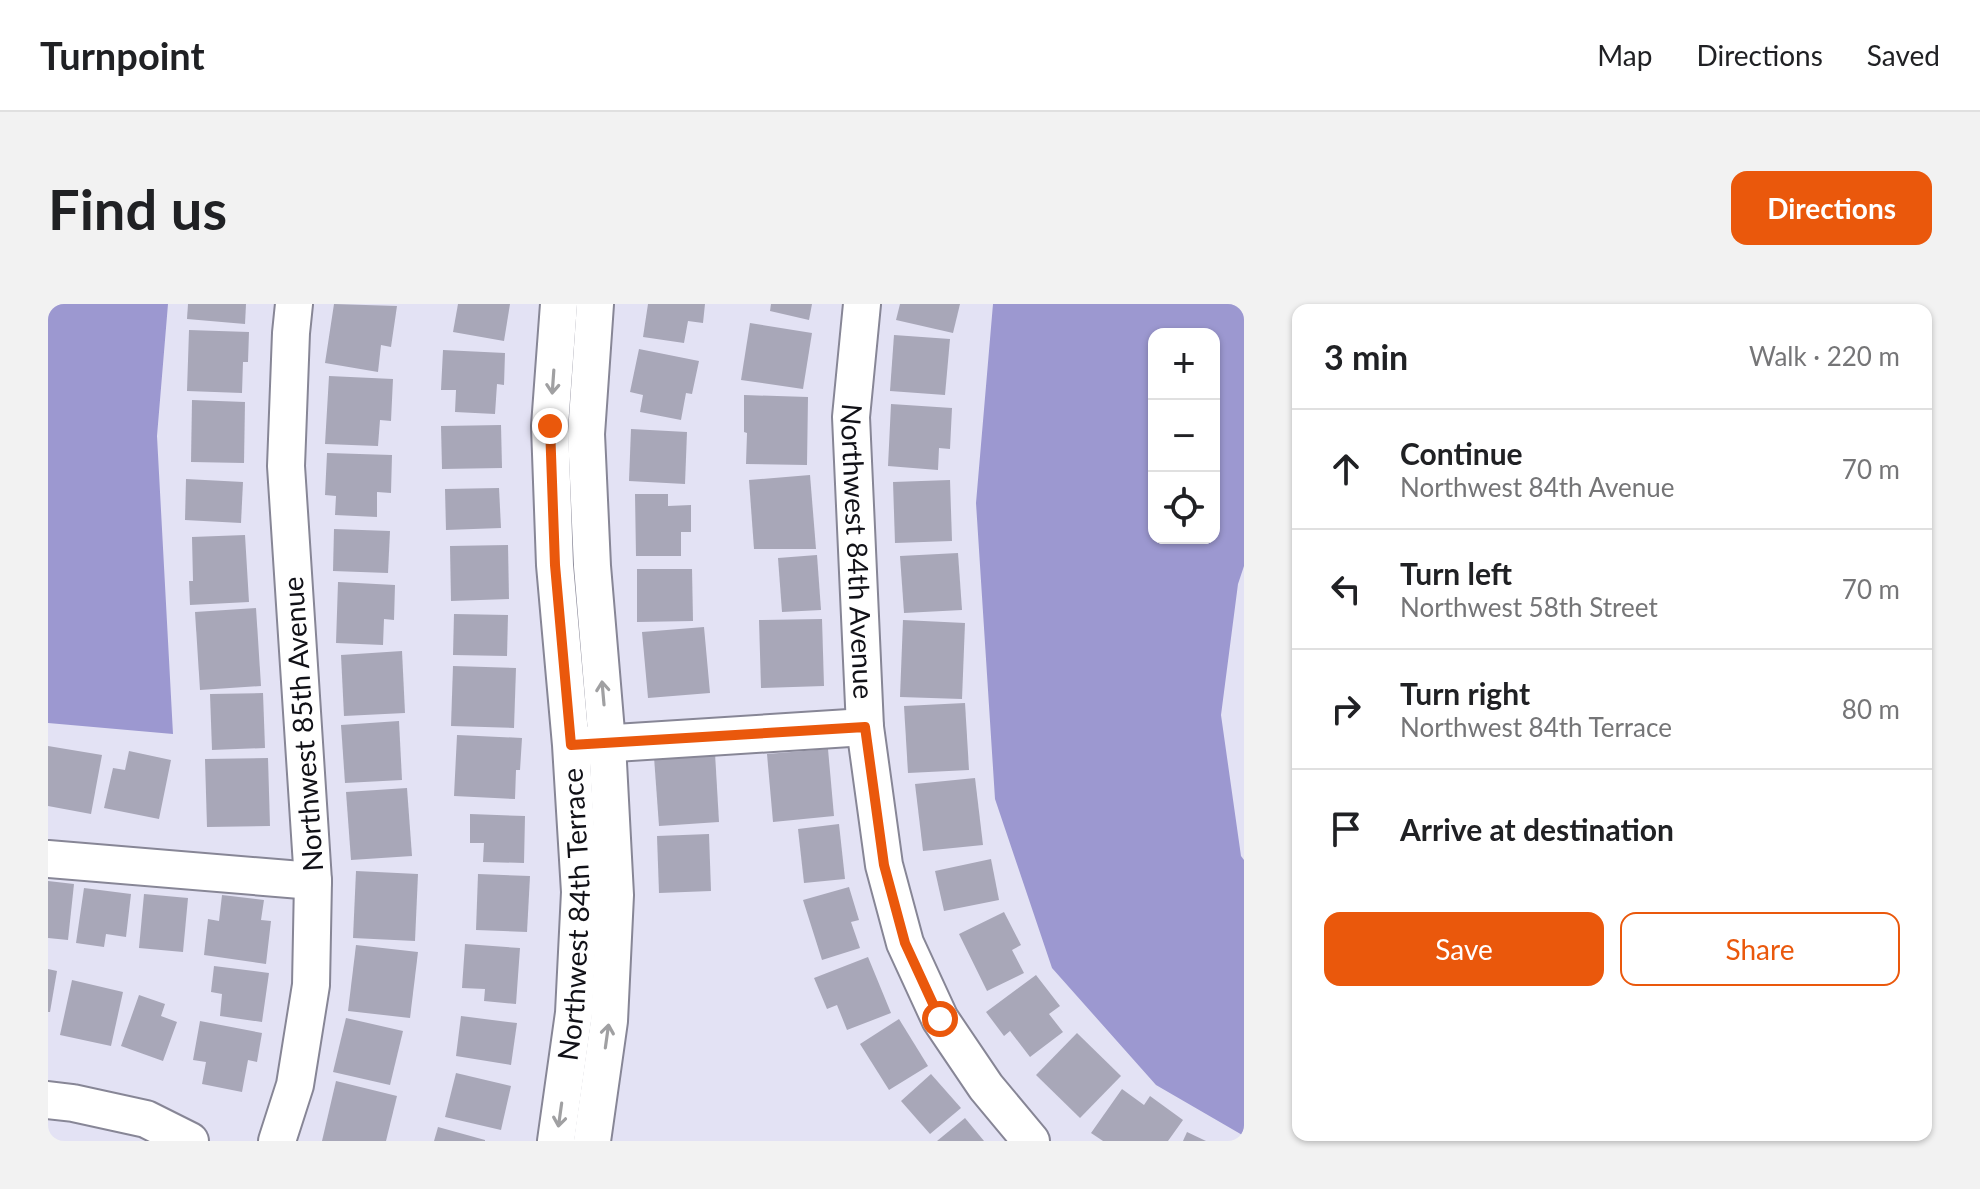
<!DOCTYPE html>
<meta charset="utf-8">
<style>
body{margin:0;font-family:Lato,sans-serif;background:#f2f2f2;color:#202124}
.controls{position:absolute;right:24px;top:24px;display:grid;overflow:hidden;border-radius:16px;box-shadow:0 2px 6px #0004}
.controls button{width:72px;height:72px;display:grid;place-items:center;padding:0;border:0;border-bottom:2px solid #e0e0e0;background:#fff;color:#202124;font:40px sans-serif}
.stop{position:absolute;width:24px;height:24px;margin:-18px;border:6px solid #ea580c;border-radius:50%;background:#fff}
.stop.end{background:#ea580c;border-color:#fff;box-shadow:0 2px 8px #0008}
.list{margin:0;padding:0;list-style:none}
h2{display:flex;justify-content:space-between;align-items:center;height:104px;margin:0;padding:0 32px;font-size:34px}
h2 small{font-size:26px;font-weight:400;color:#757577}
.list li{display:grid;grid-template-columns:52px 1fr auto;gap:24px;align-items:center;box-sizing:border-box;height:120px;padding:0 32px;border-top:2px solid #e0e0e0}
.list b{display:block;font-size:30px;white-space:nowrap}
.list p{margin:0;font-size:26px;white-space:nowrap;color:#757577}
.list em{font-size:26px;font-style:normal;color:#757577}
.actions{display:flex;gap:16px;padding:24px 32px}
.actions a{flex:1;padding:18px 0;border:2px solid #ea580c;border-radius:16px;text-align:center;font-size:28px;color:#ea580c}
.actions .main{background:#ea580c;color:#fff}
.icon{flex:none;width:44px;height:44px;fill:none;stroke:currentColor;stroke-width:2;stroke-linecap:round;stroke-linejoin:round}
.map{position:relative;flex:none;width:1196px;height:837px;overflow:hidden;border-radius:16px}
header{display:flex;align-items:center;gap:48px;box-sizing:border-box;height:112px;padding:0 40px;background:#fff;border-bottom:2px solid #e0e0e0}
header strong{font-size:38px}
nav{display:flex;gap:44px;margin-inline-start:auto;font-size:28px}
.intro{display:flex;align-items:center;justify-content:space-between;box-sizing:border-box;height:192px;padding:0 48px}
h1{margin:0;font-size:56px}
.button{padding:20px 36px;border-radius:16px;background:#ea580c;color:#fff;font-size:28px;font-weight:700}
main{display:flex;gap:48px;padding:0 48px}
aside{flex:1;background:#fff;border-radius:16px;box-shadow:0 2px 6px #0004}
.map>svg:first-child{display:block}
.water{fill:#9c98d0;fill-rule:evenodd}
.building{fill:#a8a7b8}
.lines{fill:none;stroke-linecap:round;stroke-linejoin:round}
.minor-casing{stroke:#878696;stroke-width:40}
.minor{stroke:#fff;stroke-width:36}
.oneway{stroke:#a0a0a2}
.route{stroke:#ea580c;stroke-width:10}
.labels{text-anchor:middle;stroke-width:7;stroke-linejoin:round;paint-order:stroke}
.street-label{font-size:28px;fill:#111117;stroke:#fff}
</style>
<header>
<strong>Turnpoint</strong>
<nav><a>Map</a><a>Directions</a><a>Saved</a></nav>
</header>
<div class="intro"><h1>Find us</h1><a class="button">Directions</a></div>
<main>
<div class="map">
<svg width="1196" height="837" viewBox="0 0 1196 837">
<rect width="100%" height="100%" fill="#e3e2f4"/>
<g class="water">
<polygon points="0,0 120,0 109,132 125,430 0,419"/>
<path d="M945,0H1196V262L1190,280L1173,411L1193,552L1196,556V832L1108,781L1004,664L947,495L928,199ZM1166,30V234H1106V30Z"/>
</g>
<g class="building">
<polygon points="140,0 198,0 197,20 139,15"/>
<polygon points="286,0 349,2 343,43 333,41 330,68 277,59"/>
<polygon points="410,0 462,0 456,37 405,28"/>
<polygon points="600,0 657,0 655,19 640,17 636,39 595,33"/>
<polygon points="723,0 764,0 761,16 722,7"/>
<polygon points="852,0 912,0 905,29 848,16"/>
<polygon points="702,19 764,29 755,85 693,76"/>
<polygon points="141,26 201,28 200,58 195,58 194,89 139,87"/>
<polygon points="846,31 902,35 897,91 842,87"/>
<polygon points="591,45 651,57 644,90 638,89 633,116 592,108 595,91 582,88"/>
<polygon points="395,46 457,49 456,81 449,80 447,110 407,108 408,86 393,86"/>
<polygon points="281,72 345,75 343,117 332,116 330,142 277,140"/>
<polygon points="696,91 760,93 759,161 698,160 699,129 696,128"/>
<polygon points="144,96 197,98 196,159 143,158"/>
<polygon points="843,100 904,104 902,145 891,144 890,166 840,162"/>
<polygon points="453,121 454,164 394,165 393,122"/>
<polygon points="583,125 639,128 637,180 581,177"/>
<polygon points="279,149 344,151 343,189 329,188 329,213 287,211 288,192 277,191"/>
<polygon points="762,171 768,245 706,245 701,176"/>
<polygon points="138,175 195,178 193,219 137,216"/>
<polygon points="902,176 904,237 847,239 845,178"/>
<polygon points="451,184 453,224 398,226 397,185"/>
<polygon points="587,190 620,190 620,202 643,201 643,228 633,228 633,252 588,252"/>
<polygon points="286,225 342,227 340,269 285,267"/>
<polygon points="197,231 201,298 142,301 141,277 145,277 144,233"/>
<polygon points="460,241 461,295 403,297 402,242"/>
<polygon points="910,249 914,306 856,309 852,252"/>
<polygon points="769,251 773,306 734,308 730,254"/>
<polygon points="589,265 644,265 645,317 589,318"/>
<polygon points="290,278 347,281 346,316 336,315 335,341 288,339"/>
<polygon points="208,304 213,382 152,386 147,308"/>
<polygon points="406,310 460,311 459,352 405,351"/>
<polygon points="774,315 776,382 713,384 711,316"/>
<polygon points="855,316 917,319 914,395 852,393"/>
<polygon points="656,323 662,389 600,394 594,328"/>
<polygon points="354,347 357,409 296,412 293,351"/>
<polygon points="405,362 468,364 466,424 403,422"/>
<polygon points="215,389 217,444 164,446 162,390"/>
<polygon points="917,399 921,466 860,469 856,402"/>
<polygon points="351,417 354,476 297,479 293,421"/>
<polygon points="409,431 474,434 472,466 468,466 467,495 406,492"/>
<polygon points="0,442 54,451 43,510 0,502"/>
<polygon points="780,445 786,512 725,518 719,450"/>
<polygon points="81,447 123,456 111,515 56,504 65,464 77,466"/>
<polygon points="667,449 671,518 611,522 606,453"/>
<polygon points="220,454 222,522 159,523 157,455"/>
<polygon points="927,474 935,541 875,547 867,480"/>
<polygon points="359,484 364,552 303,556 298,488"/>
<polygon points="422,510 477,512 476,559 435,558 436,539 422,539"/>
<polygon points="791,520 797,575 756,579 750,525"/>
<polygon points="661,530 663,587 611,589 609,532"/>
<polygon points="943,555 951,596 896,607 887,567"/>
<polygon points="308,567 370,570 367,637 305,634"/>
<polygon points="430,570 482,572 479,628 428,626"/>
<polygon points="0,577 26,580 20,636 0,634"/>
<polygon points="801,583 811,616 803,618 812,644 774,656 755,596"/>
<polygon points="36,584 83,590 78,633 58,630 56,643 28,639"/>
<polygon points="96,590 140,594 135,648 91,644"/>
<polygon points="174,591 216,596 213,616 223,617 218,660 156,651 160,615 171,617"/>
<polygon points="956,608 973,641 964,646 976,669 939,687 911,630"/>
<polygon points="417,640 472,644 468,700 436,697 437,685 414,684"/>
<polygon points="308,641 370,648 362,714 300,707"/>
<polygon points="820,653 843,709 799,726 789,701 779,705 766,674"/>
<polygon points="166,662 221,669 214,718 172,712 174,690 163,688"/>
<polygon points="0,665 9,667 2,708 0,708"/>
<polygon points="988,671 1012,702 1001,710 1015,728 982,753 962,727 956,732 938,708"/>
<polygon points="24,676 75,688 63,742 12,731"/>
<polygon points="91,691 117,700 113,712 129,718 115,757 73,742"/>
<polygon points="413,712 469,719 463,761 408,752"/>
<polygon points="298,714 355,727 342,781 285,768"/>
<polygon points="851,715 880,762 841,786 812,740"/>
<polygon points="152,717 214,729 209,758 200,756 194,788 154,780 158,758 145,756"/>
<polygon points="1029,729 1073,772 1032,814 988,771"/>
<polygon points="408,769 463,782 453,826 397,813"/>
<polygon points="883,770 913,804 882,830 853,797"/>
<polygon points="288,777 349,792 338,837 274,837"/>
<polygon points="1074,785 1096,801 1102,792 1135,816 1120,837 1055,837 1043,829"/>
<polygon points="917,814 936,837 889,837"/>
<polygon points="390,823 437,836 437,837 386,837"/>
<polygon points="1139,828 1158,837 1135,837"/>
</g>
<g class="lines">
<defs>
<g id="minor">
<path id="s1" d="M814,0L803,113L817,423L836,561L857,639L892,715L938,783L983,837"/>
<polyline points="536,441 817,423"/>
<polyline points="0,555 265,577"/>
<polyline points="0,796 25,799 98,815 142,837"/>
<polyline points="229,837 247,781 263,681 265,577 238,162 243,29 246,0"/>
<path id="s2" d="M508,837L526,709L532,588L523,441L507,261L502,122L511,0"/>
<polyline points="544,837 561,717 567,591 559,440 544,262 538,130 547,0"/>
</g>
</defs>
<use href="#minor" class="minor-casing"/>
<use href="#minor" class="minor"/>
</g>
<defs><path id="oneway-shaft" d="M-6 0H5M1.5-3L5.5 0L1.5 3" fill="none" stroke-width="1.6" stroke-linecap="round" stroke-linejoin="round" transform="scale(2)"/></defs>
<g class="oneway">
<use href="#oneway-shaft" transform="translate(505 78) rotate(94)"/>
<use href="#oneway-shaft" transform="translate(555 389) rotate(-95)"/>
<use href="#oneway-shaft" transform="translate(559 732) rotate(-82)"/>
<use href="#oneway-shaft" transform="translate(512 811) rotate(98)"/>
</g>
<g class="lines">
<polyline class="route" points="502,122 507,261 523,441 817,423 836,561 857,639 892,715"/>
</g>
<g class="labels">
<g class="street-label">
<text dy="10" stroke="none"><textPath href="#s1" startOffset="248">Northwest 84th Avenue</textPath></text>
<text transform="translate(255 420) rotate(-94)" y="10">Northwest 85th Avenue</text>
<text dy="10" stroke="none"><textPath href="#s2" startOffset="228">Northwest 84th Terrace</textPath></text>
</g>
</g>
</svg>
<div class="controls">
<button>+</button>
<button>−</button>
<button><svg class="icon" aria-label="locate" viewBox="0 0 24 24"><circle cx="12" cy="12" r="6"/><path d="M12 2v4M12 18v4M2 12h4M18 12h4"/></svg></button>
</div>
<div class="stop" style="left:892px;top:715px"></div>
<div class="stop end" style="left:502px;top:122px"></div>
</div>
<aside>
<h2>3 min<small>Walk · 220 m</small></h2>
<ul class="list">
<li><svg class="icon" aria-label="ahead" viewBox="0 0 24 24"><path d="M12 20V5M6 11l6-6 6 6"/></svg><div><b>Continue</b><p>Northwest 84th Avenue</p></div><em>70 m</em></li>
<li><svg class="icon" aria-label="left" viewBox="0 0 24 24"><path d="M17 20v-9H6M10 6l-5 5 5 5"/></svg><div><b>Turn left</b><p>Northwest 58th Street</p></div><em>70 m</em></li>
<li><svg class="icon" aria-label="right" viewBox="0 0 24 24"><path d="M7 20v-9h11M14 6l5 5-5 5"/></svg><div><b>Turn right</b><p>Northwest 84th Terrace</p></div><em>80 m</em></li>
<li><svg class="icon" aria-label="arrive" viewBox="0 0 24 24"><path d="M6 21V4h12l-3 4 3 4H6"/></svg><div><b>Arrive at destination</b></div></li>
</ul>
<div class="actions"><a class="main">Save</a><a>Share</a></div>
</aside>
</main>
